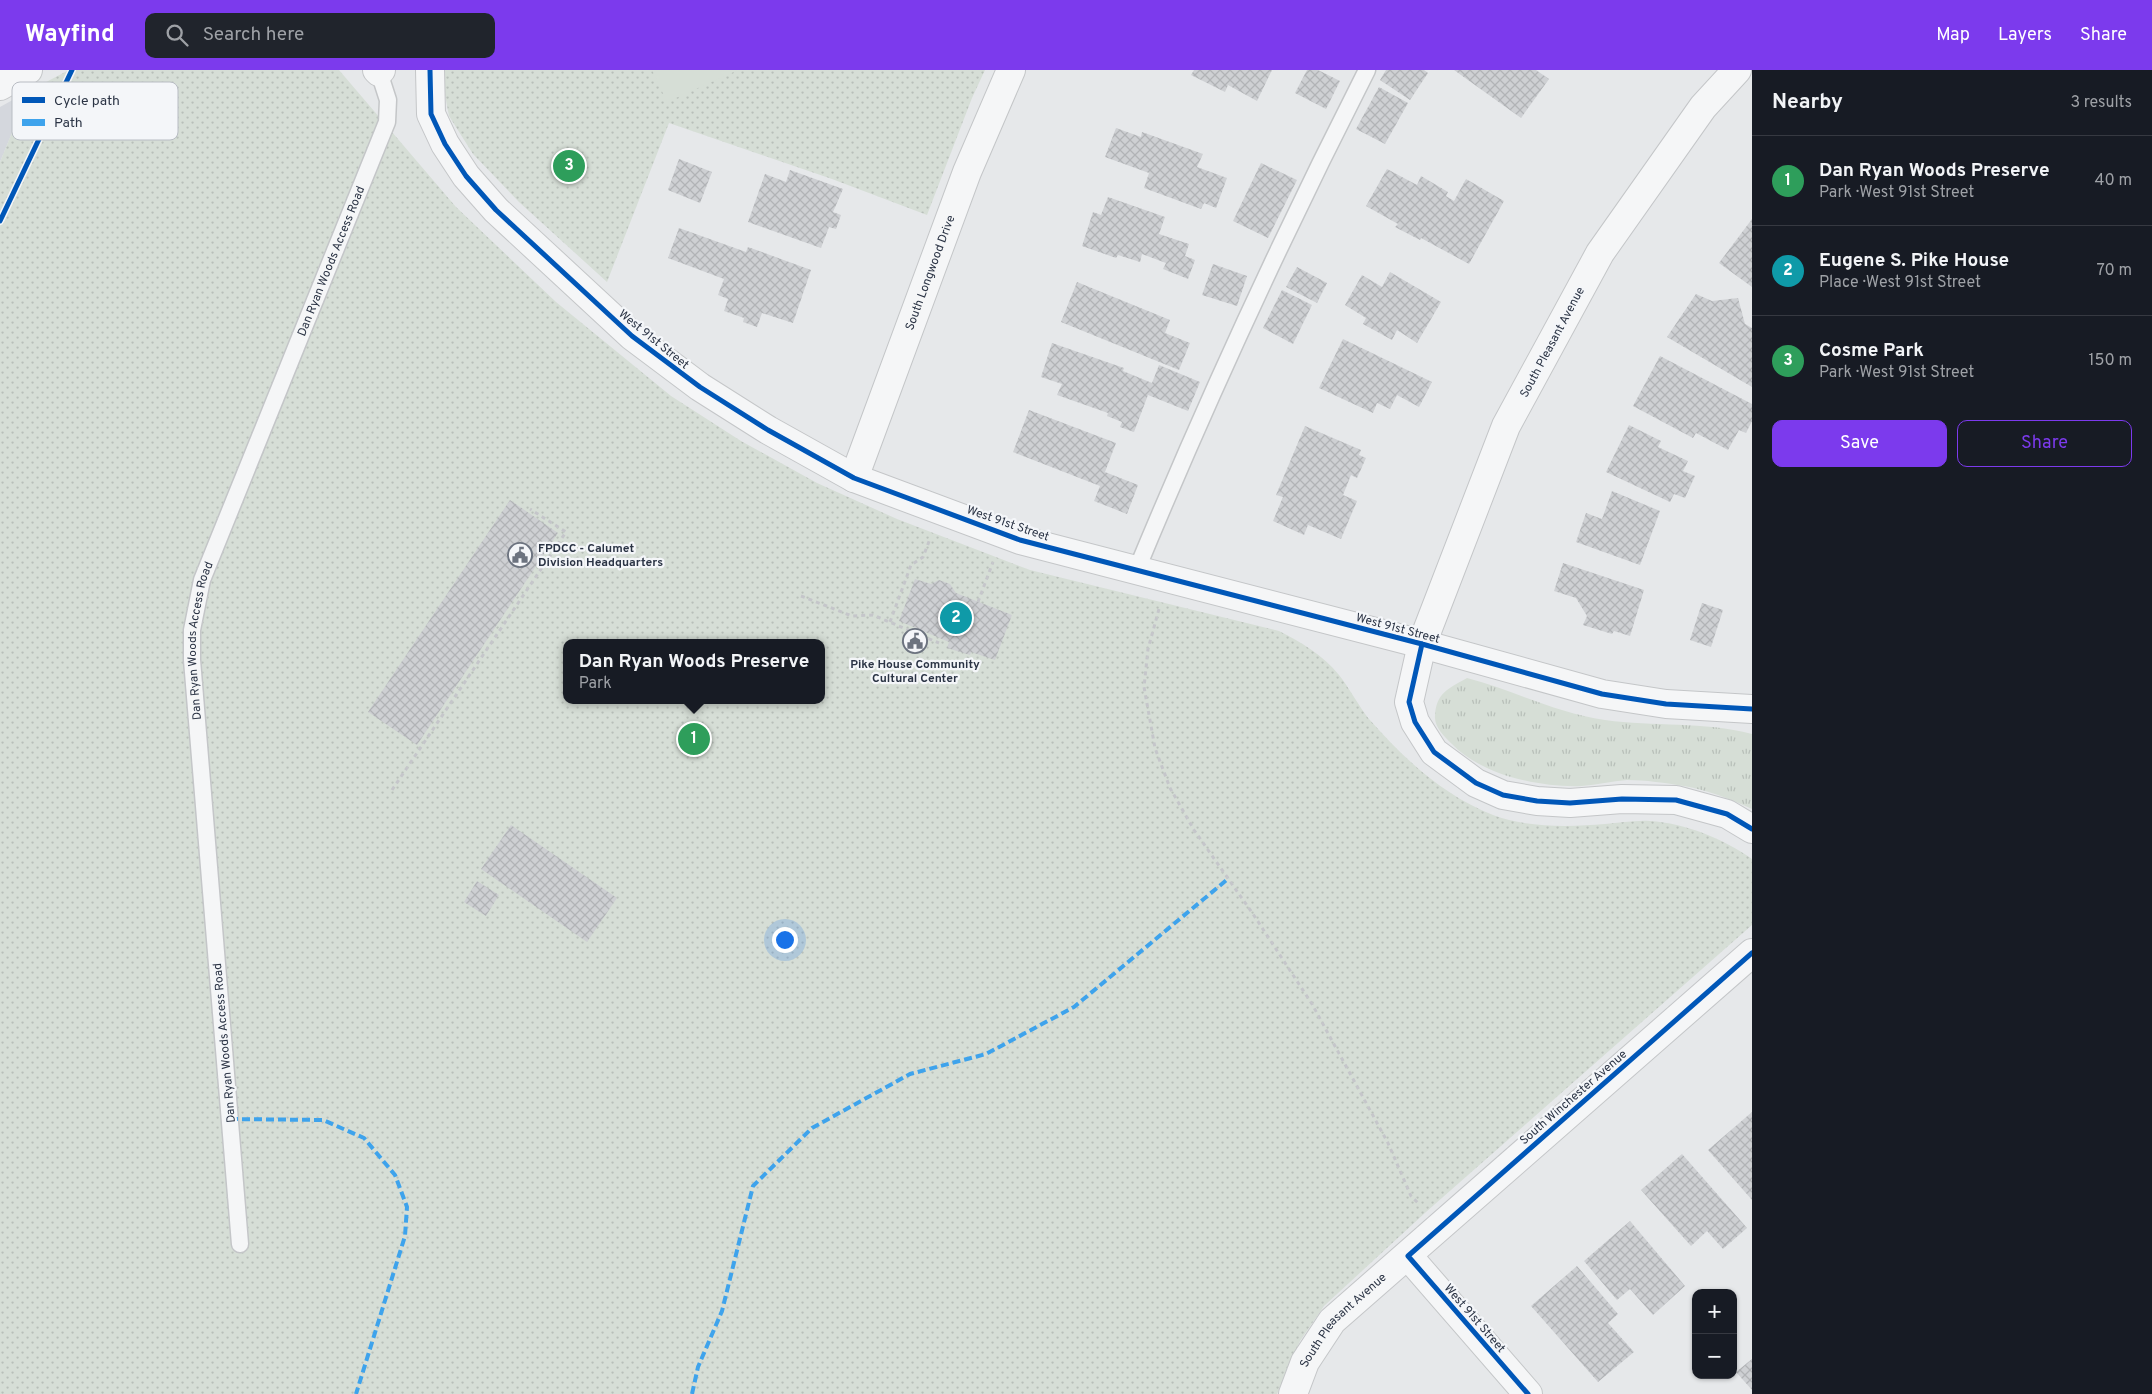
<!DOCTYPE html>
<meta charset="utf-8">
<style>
body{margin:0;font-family:Overpass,sans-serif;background:#20242c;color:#f1f3f6}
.controls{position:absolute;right:15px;bottom:15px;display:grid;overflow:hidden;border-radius:10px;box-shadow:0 1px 4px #0004}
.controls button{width:45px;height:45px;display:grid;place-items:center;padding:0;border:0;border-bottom:1px solid #363941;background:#171b24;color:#f1f3f6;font:25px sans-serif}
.you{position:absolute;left:784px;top:869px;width:18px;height:18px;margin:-12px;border:4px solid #fff;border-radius:50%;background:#1a73e8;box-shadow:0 0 0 8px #1a73e833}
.badge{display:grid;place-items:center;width:32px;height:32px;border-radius:50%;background:#7c3aed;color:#fff;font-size:16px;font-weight:700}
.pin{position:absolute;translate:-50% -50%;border:2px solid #fff;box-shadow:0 1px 5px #0006}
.popup{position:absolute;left:563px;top:569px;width:262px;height:65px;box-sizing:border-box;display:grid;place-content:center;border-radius:10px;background:#171b24;filter:drop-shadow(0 1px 4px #0005);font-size:16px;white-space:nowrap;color:#9ea1a6}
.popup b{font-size:19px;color:#f1f3f6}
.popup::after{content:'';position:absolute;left:50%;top:100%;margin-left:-10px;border:10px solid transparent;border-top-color:#171b24}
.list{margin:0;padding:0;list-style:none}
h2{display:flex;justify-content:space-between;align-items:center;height:65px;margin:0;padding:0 20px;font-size:21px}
h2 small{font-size:16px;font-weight:400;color:#9ea1a6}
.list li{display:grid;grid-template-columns:32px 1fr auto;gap:15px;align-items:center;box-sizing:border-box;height:90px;padding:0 20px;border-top:1px solid #363941}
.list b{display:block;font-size:19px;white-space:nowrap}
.list p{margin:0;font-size:16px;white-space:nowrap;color:#9ea1a6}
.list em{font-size:16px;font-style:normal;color:#9ea1a6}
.actions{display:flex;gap:10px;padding:15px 20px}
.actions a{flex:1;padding:11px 0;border:1px solid #7c3aed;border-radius:10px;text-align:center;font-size:18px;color:#7c3aed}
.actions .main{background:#7c3aed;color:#fff}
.icon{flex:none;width:28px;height:28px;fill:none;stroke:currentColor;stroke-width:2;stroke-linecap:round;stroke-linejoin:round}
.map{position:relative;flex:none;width:1752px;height:1324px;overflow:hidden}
header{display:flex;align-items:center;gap:30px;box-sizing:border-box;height:70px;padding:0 25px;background:#7c3aed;color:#fff}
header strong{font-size:24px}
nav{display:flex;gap:28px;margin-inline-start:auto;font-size:18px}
.search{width:350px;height:45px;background:#20242c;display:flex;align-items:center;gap:12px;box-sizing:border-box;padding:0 18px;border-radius:10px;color:#9ea1a6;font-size:19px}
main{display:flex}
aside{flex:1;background:#171b24}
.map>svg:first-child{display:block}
.built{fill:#d4d7dd}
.grass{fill:url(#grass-tufts)}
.park{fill:url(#park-dots);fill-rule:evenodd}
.pitch{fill:#d6ded6}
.building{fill:url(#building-cross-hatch)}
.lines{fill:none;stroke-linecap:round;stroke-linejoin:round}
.lane-casing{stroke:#c4c6c8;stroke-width:19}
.street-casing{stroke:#c4c6c8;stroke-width:30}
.path{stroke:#c5c6ca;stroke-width:3;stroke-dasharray:4 4;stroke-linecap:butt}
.lane{stroke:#f5f6f7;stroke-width:16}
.street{stroke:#f5f6f7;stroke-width:28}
.quiet{stroke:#3ea3ec;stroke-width:4;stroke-dasharray:8 4;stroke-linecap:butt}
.cycleway-casing{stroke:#f4f6f9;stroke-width:8}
.cycleway{stroke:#0057b8;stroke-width:5}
.labels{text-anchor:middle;stroke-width:4.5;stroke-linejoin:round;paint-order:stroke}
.street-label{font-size:12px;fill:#2b3445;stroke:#f4f6f9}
.poi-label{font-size:12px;font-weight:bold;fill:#2b3445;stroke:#f4f6f9;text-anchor:start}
.key{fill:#f4f6f9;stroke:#b8bcc3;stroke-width:1}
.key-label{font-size:14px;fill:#2b3445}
</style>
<header>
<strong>Wayfind</strong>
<div class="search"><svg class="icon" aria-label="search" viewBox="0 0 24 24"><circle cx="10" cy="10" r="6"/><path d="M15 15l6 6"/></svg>Search here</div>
<nav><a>Map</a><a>Layers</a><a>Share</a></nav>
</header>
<main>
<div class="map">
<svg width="1752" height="1324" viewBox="0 0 1752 1324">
<defs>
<pattern id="grass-tufts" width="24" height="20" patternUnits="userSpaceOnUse" patternTransform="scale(1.25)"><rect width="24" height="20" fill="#d6ded6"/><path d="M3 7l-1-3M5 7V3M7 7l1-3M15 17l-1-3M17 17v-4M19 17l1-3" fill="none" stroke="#b8bfb9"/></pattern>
<pattern id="park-dots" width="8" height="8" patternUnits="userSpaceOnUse" patternTransform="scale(1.25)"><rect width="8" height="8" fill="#d6ded6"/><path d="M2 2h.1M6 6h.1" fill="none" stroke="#b8bfb9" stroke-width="1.8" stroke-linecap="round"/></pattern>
<pattern id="building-cross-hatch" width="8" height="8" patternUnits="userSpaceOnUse" patternTransform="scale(1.25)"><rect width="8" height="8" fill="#ced0d3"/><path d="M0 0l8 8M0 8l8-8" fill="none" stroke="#b1b3b6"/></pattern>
</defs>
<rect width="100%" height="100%" fill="#e6e8ea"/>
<polygon class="built" points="29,21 23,36 0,92 0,37"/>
<path class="grass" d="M1467,608C1513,620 1556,643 1605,650C1654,657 1703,651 1752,664V739C1730,729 1708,720 1684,716C1666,713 1645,710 1627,710C1612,711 1597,715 1582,716C1541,718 1481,705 1452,674C1445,667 1434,657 1435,646C1436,623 1448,619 1467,608Z"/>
<g class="park">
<path d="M69,0H339L456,137L556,232L671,326L741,371L817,413L897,449L1030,500L1279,561C1301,572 1323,585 1339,605C1350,619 1358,635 1369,649C1403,688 1444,726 1493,745C1527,758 1570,757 1605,754C1620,753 1636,750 1650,751C1685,753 1724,769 1752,789V855L1426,1142L1324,1236L1300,1271L1277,1324H0V92L29,21ZM566,573H822V630H566Z"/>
<polygon points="443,0 985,0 972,28 927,145 832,109 669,53 607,212 519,132 473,84 449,46 441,4"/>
</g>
<polygon class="pitch" points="652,0 738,0 667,32"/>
<g class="building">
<polygon points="1194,0 1272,0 1257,31 1228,15 1225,22 1191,5"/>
<polygon points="1307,0 1318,0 1340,11 1326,39 1295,23"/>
<polygon points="1386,0 1424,0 1428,3 1410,30 1380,10"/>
<polygon points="1454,0 1536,0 1549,9 1521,48"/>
<polygon points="1379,17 1408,33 1385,74 1356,59"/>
<polygon points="1116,58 1141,67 1142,62 1203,84 1197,97 1227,108 1216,138 1204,133 1201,139 1144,118 1149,103 1105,87"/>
<polygon points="679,89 712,102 700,133 668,120"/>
<polygon points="1261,93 1297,110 1268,168 1233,151"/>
<polygon points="1387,99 1417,115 1421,106 1448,122 1446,126 1454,131 1466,109 1504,131 1469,194 1421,168 1420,170 1395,157 1398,154 1366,136"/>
<polygon points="790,100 843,119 833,142 841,145 836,159 829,157 821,178 748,152 765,104 786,112"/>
<polygon points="1108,127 1165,147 1159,164 1189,174 1185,186 1195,190 1188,209 1163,199 1166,193 1142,184 1140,192 1118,185 1116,188 1082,176 1093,142 1101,145"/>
<polygon points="1752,149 1752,217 1719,193"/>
<polygon points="679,158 746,182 748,177 811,200 793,253 762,243 757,257 743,252 744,248 724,241 728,229 718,225 724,209 668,188"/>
<polygon points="1213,194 1247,206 1237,236 1202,225"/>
<polygon points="1297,197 1327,213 1317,233 1286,217"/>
<polygon points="1390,202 1441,232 1417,273 1397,260 1392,270 1363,254 1366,248 1345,235 1362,205 1382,217"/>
<polygon points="1077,212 1170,250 1165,263 1190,273 1179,300 1061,252"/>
<polygon points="1282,220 1312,235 1293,274 1263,258"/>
<polygon points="1696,224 1712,231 1738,228 1745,254 1752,258 1752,317 1667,267"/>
<polygon points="1343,269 1432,312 1419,337 1397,325 1390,339 1377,333 1373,343 1319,318"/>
<polygon points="1052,273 1124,298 1123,301 1152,313 1159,295 1200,312 1188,341 1148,325 1134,362 1120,357 1122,352 1107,346 1108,343 1057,325 1062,314 1041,307"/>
<polygon points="1660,286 1752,334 1752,351 1746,363 1739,360 1728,380 1696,363 1693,368 1633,336"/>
<polygon points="1029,340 1116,373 1105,402 1138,415 1127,444 1094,431 1100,416 1013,382"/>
<polygon points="1629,355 1661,371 1658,377 1688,391 1683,401 1695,406 1685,428 1674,424 1670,432 1606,402"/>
<polygon points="1305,356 1361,380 1359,385 1366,388 1357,408 1351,405 1343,425 1357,431 1341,469 1308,455 1304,465 1273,451 1283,427 1276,425"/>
<polygon points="1612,421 1660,441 1640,495 1576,472 1586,443 1602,449"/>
<polygon points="510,430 558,463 417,675 368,642"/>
<polygon points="1563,493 1644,520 1630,566 1614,561 1612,564 1583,555 1587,546 1576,528 1554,521"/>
<polygon points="915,509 931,514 939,510 950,514 956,523 1012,545 995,590 971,582 970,585 947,578 949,572 899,551"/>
<polygon points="1702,533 1723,540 1711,577 1690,570"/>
<polygon points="511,755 617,828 587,872 481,799"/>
<polygon points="477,811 499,825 486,846 464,832"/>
<polygon points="1752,1042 1752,1130 1708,1080"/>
<polygon points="1682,1084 1747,1158 1723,1179 1707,1161 1691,1176 1641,1120"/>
<polygon points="1630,1151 1685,1216 1653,1245 1630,1219 1617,1230 1584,1191"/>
<polygon points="1577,1196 1618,1244 1608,1253 1634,1282 1598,1312 1531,1236"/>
<polygon points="1752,1289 1752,1320 1736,1302"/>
</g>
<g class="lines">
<defs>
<g id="lane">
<path d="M1137,499C1207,330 1284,163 1367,0"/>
<path id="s1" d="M240,1174L192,590V560L202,510L387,52L388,30L379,2"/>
</g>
<g id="street">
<polyline points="377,0 379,2 381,0"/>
<polyline points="430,0 431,44 445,74 466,106 496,140 632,266 700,317 768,360 854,408 1020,470 1422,574 1602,624 1666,634 1752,639"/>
<polyline points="1737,0 1703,37 1600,183 1506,356 1422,574 1409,632 1415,652 1434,682 1476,713 1503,725 1537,731 1570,733 1622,729 1676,730 1727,744 1752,759"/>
<polyline points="0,16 28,0"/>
<path id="s2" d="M854,408L967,102L1011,0"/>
<polyline points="1408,1186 1528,1324"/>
<path id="s3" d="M1293,1324L1305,1292L1332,1251L1752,883"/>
</g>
</defs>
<use href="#lane" class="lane-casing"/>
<use href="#street" class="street-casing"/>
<g class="path">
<polyline points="801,526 852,546 873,545 939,573"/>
<polyline points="978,532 993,492"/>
<polyline points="1159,539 1148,579 1144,617 1155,678 1170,718 1194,760 1253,844 1312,934 1388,1073 1411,1126 1419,1134"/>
<polyline points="890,552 911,495 923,487 930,469"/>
<polyline points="392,720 566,462 530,439"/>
</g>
<use href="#lane" class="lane"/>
<use href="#street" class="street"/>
<g class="quiet">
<polyline points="230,1049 323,1050 364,1068 395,1105 407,1137 405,1166 356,1324"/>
<polyline points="692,1324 698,1297 722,1241 753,1116 812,1058 910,1004 986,984 1074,937 1229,808"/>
</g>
<defs>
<g id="cycleway">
<polyline points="430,0 431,44 445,74 466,106 496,140 632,266 700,317 768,360 854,408 1020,470 1422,574 1602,624 1666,634 1752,639"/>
<polyline points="0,151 72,0"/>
<polyline points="1422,574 1409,632 1415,652 1434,682 1476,713 1503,725 1537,731 1570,733 1622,729 1676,730 1727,744 1752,759"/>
<polyline points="1528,1324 1408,1186 1752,883"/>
</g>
</defs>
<use href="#cycleway" class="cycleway-casing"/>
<use href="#cycleway" class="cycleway"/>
</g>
<defs>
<symbol id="civic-ring" viewBox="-11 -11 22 22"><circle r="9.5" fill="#f4f6f9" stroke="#6c737f" stroke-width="1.5"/><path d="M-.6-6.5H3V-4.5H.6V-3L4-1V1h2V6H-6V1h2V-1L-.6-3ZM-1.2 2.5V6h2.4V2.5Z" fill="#6c737f"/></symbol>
</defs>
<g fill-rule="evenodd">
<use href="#civic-ring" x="506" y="471" width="28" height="28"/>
<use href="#civic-ring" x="901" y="557" width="28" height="28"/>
</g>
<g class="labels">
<g class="street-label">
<text dy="4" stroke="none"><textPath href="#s1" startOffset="1011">Dan Ryan Woods Access Road</textPath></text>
<text dy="4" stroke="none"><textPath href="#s2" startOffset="219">South Longwood Drive</textPath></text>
<text transform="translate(654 269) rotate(39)" y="4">West 91st Street</text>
<text transform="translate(1552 272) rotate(-62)" y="4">South Pleasant Avenue</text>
<text transform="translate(1008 453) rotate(19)" y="4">West 91st Street</text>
<text transform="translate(1398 558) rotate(15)" y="4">West 91st Street</text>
<text dy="4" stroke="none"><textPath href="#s1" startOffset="606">Dan Ryan Woods Access Road</textPath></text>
<text transform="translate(224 973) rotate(-95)" y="4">Dan Ryan Woods Access Road</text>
<text transform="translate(1573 1027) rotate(-41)" y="4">South Winchester Avenue</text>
<text transform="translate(1475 1248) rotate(49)" y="4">West 91st Street</text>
<text dy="4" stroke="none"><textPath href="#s3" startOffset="91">South Pleasant Avenue</textPath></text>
</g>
<g class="poi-label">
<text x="538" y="482">FPDCC - Calumet<tspan x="538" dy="14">Division Headquarters</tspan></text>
<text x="915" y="598" text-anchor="middle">Pike House Community<tspan x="915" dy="14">Cultural Center</tspan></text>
</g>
</g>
<rect x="12" y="12" width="166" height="58" rx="8" class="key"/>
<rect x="22" y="27" width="23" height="6" fill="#0057b8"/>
<rect x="22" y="49" width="23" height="7" fill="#3ea3ec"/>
<g class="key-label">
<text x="54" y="35">Cycle path</text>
<text x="54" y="57">Path</text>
</g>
</svg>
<div class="controls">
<button>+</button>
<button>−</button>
</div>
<div class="you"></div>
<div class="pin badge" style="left:694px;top:669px;background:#2e9e5b">1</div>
<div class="popup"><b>Dan Ryan Woods Preserve</b>Park</div>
<div class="pin badge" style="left:956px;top:548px;background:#0f9aa8">2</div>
<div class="pin badge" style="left:569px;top:96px;background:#2e9e5b">3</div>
</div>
<aside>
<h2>Nearby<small>3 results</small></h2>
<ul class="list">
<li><span class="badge" style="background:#2e9e5b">1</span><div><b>Dan Ryan Woods Preserve</b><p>Park · West 91st Street</p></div><em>40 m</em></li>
<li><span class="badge" style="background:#0f9aa8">2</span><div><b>Eugene S. Pike House</b><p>Place · West 91st Street</p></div><em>70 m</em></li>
<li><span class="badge" style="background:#2e9e5b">3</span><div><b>Cosme Park</b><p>Park · West 91st Street</p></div><em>150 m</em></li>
</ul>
<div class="actions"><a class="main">Save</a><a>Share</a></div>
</aside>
</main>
